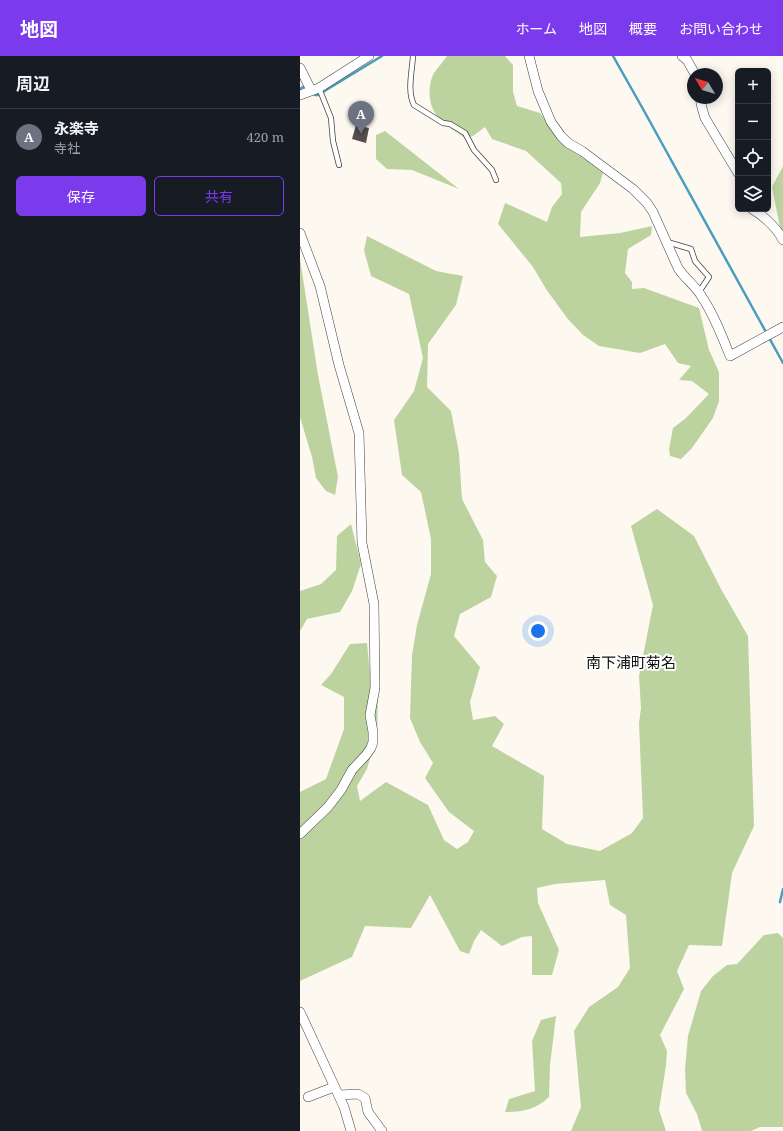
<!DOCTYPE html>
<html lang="ja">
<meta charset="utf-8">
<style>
body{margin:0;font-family:"Noto Serif","Noto Sans JP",serif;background:#20242c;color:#f1f3f6}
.controls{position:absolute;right:12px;top:12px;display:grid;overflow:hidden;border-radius:6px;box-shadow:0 2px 10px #0003}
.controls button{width:36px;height:36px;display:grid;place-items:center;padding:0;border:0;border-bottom:1px solid #363941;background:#171b24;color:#f1f3f6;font:20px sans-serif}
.compass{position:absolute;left:387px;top:12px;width:36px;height:36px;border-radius:50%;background:#171b24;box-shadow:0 2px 10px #0003;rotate:308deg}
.you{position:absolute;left:238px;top:575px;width:14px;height:14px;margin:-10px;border:3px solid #fff;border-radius:50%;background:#1a73e8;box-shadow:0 0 0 6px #1a73e833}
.badge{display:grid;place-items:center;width:26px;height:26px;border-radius:50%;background:#7c3aed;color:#fff;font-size:13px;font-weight:700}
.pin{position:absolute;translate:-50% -33px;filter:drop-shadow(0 1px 2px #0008)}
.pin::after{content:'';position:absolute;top:21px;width:14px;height:12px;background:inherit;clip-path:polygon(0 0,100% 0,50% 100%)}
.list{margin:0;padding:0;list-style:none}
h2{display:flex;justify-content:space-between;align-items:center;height:52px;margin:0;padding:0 16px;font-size:17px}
h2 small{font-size:13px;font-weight:400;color:#9ea1a6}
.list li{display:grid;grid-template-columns:26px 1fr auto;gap:12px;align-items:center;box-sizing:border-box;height:56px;padding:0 16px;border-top:1px solid #363941}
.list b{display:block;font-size:15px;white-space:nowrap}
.list p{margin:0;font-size:13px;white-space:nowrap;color:#9ea1a6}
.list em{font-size:13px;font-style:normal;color:#9ea1a6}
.actions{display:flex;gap:8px;padding:12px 16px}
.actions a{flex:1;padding:9px 0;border:1px solid #7c3aed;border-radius:6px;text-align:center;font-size:14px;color:#7c3aed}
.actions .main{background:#7c3aed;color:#fff}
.icon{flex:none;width:22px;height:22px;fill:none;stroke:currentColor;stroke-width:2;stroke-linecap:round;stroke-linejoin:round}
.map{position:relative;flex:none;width:483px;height:1075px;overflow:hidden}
header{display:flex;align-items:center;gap:24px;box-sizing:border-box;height:56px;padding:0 20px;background:#7c3aed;color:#fff}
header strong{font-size:19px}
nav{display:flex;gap:22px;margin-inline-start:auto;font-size:14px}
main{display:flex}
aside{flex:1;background:#171b24}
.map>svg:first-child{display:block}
.forest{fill:#bdd39f}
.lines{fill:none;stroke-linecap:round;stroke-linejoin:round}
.stream{stroke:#4b9dbd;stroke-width:2.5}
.building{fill:#554e4c}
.lane-casing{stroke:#414141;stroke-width:6}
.street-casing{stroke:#414141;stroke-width:10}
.lane{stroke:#fff;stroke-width:4.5}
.street{stroke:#fff;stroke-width:9}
.labels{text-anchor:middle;stroke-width:4;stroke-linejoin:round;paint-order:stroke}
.quarter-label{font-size:15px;fill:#0e0e0e;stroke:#fff}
</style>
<header>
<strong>地図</strong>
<nav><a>ホーム</a><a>地図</a><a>概要</a><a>お問い合わせ</a></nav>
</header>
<main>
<aside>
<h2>周辺<small></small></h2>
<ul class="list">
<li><span class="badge" style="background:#6b7280">A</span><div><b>永楽寺</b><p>寺社</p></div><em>420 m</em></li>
</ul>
<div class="actions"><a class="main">保存</a><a>共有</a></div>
</aside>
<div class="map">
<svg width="483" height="1075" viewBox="0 0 483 1075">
<rect width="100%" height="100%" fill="#fdf9f1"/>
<g class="forest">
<path d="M147,0H205L213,9V36L217,50L240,57L264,88L303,117L300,127L281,156L280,181L320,177L352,170L351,179L328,193L325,217L332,226V233L344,232L399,252L409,294L419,316V345L413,362L392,392L381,403L370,400L369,393L373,372L386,362L409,338L392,325L379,324L391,310L378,307L365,288L340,297L299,290L283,279L267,262L246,233L233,211L198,168L205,147L247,166L252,151L262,138L261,127L226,95L192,83L185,71L173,80L165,82C156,76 145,69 138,61C128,50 127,30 134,17C138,11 143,6 147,0Z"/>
<polygon points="85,75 159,133 112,114 87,113 76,103 76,79"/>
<polygon points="483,110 483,179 480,172 472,131"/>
<polygon points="67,180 136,215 163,220 156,249 128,288 127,331 151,355 159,397 162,443 183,484 185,506 197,520 191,541 160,558 154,580 180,611 170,646 173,664 195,660 204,668 192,690 244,720 242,773 267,788 300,795 332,777 343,762 339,667 341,652 339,620 353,549 331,470 357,453 394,480 421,533 448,580 454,770 432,817 422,890 389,889 377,915 384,933 360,979 367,995 366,1009 359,1054 366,1075 271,1075 281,1051 274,975 289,951 318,931 330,912 326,859 310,849 305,824 255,828 237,832 238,847 259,894 252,919 232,919 232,880 222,881 202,890 181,874 174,885 169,898 160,895 130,839 111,872 65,870 52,901 0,925 0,736 26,723 44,673 44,641 21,629 31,618 50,588 67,587 71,629 78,642 77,678 67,713 57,730 60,745 86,726 128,749 144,784 157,793 168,786 174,775 149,756 125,722 133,707 120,686 110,662 112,599 117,569 131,518 131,483 121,436 102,419 94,364 114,335 123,302 109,238 71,220 64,194"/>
<polygon points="0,203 18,319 38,421 35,439 26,435 16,422 12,401 0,361"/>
<polygon points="51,468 61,508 52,535 40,556 7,563 0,575 0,535 21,528 36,514 37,480"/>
<polygon points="478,877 483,882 483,1071 460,1071 451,1075 402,1075 397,1058 386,1037 385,1013 388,980 401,935 413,920 427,909 437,908 464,879"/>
<path d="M256,960L250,1009L249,1041C235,1054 223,1056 205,1056L209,1043L235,1035L232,985L241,964Z"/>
</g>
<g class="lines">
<g class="stream">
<polyline points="313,0 343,53 483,307"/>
<polyline points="0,33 3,31"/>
<polyline points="15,39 18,39 82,0"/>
<polyline points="480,846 483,833"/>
</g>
</g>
<polygon class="building" points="56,69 69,72 66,87 52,83"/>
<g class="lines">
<defs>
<g id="lane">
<path d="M113,0C112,16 107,35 114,49L143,67L150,68L165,77L174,94L192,114L196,124"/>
<polyline points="19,32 31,62 33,85 39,109"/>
<polyline points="367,186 391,193 395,205 409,221 399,236"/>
</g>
<g id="street">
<path d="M229,0L238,35L251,66L261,80L268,87L282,95L333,133L347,147L353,156L378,212C385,223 396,230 402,241C414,259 422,280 430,300L483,271"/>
<polyline points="382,0 387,4 395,18"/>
<polyline points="0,12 11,34"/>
<polyline points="0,39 19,32 69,0"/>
<polyline points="400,42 402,52 405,62 438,117"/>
<path d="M452,153C465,161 476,171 483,184"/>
<polyline points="0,177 20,230 39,309 59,377 62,487 74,548 75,632 70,659 73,676 73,686 71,692 66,699 52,714 41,734 28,751 0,778"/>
<polyline points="0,956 44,1051 51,1075"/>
<polyline points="39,1039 58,1038 65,1042 68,1056 82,1075"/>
<polyline points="8,1041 34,1031"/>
</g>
</defs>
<use href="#lane" class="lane-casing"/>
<use href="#street" class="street-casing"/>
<use href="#lane" class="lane"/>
<use href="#street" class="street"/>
</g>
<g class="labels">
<g class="quarter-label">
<text x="331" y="612">南下浦町菊名</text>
</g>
</g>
</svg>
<div class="controls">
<button>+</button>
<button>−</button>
<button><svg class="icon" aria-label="locate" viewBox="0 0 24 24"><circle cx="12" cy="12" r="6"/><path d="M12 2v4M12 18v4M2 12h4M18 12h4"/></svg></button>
<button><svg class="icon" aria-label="layers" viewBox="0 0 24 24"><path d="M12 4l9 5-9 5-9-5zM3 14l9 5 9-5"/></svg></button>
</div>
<svg class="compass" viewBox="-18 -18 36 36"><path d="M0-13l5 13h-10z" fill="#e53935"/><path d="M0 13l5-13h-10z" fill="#9ea1a6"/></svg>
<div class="you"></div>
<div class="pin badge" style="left:61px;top:78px;background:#6b7280">A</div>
</div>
</main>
